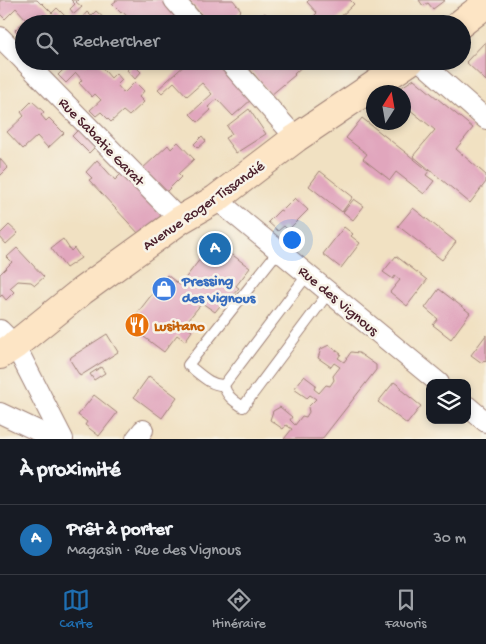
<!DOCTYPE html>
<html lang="fr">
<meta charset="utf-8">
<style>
body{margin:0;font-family:"Gochi Hand",sans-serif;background:#20242c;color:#f1f3f6}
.controls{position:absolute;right:15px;bottom:15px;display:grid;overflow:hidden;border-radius:10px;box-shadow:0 2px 8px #0003}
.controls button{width:45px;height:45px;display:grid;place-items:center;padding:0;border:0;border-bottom:1px solid #363941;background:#171b24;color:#f1f3f6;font:25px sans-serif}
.compass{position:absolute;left:366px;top:85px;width:45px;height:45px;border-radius:50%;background:#171b24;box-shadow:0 2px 8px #0003;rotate:11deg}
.you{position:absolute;left:291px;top:239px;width:18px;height:18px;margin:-12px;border:4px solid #fff;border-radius:50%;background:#1a73e8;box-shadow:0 0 0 8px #1a73e833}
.badge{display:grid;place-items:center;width:32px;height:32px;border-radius:50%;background:#1f6fb2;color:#fff;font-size:16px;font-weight:700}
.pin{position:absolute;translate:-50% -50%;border:2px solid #fff;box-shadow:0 1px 5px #0006}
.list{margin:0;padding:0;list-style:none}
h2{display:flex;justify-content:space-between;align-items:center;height:65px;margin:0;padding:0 20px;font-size:21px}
h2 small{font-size:16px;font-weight:400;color:#9ea1a6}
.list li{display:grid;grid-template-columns:32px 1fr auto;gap:15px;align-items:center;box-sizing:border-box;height:70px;padding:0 20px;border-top:1px solid #363941}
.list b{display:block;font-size:19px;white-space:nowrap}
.list p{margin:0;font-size:16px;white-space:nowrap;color:#9ea1a6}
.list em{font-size:16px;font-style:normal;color:#9ea1a6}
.icon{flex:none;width:28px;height:28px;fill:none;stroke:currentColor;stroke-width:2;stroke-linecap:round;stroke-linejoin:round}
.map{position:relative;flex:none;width:486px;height:439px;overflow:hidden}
.search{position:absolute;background:#171b24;box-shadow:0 2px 8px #0003;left:15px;right:15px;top:15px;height:55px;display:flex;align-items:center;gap:12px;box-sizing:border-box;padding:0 18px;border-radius:28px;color:#9ea1a6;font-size:19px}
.sheet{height:135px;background:#171b24}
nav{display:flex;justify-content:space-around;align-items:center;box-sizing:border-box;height:70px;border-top:1px solid #363941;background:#171b24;font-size:14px;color:#9ea1a6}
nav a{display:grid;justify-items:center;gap:2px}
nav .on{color:#1f6fb2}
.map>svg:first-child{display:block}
.building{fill:#e1a6bd}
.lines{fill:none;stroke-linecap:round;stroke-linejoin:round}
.lane-casing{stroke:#9e8076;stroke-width:12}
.street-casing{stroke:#9e8076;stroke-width:22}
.secondary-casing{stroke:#9e8076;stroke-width:30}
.lane{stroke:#fff;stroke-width:10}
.street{stroke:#fff;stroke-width:20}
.secondary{stroke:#fde5c5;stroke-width:28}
.labels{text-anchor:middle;stroke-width:5;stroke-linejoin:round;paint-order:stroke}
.street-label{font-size:15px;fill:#4a1f2b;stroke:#f7f3e8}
.shop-label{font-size:15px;font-weight:bold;fill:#366cbe;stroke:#f7f3e8;text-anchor:start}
.food-label{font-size:15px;font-weight:bold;fill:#c56008;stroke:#f7f3e8;text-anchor:start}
</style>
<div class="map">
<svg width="486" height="439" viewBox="0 0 486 439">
<rect width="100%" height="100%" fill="#f7f3e8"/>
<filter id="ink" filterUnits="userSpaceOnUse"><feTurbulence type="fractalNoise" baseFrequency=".02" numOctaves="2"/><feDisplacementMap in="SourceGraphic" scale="10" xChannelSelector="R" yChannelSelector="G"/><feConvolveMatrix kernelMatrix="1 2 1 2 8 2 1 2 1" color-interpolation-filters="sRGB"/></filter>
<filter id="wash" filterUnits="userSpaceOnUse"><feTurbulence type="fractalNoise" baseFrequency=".0096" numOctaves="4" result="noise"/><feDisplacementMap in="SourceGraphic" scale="20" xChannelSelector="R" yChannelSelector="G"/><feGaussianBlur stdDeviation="1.12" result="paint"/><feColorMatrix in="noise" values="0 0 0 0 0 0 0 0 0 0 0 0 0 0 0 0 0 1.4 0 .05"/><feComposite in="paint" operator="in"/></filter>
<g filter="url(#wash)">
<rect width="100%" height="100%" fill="#f1e1c2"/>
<g id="blocks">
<g class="building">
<polygon points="0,0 37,0 41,4 42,3 52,13 57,8 65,16 60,21 62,24 24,24 24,39 15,30 26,19 16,8 5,19 0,14"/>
<polygon points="71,0 78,0 76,2 82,7 74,14 70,9 75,4"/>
<polygon points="115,0 165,0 187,24 134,24 122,11 121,13 112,4 116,1"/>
<polygon points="188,0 233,0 241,10 237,14 245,24 210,24"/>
<polygon points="309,0 350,0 354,4 333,24 326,24 325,22 320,24 314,16 317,13 307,2"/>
<polygon points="419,0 445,0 433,9 428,3 423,6"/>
<polygon points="96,11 106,20 102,24 83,24 80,20 87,12 91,16"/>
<polygon points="265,13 270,20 266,24 254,24 253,23"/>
<polygon points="486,41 486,81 466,62"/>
<polygon points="66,61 80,61 84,66 89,61 102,61 99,64 111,78 116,73 122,80 117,85 124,93 135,82 144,91 139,97 144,102 129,116 123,111 111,122 101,112 96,116 90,110 101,100 95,94 92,97 79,83 82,80 76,73 66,83 58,75 69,64"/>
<polygon points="183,61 219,61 252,99 233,116 217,99 208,107 211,110 198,122 190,114 212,94 202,83 187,96 174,82 162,93 158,89 186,64"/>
<polygon points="243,61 308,61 294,74 295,75 271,95"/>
<polygon points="133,64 141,72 135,79 127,70"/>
<polygon points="414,79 473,128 456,149 486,175 486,182 470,203 413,156 435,130 404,105 404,92 394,92"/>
<polygon points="32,101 44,112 41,115 46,121 49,118 64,133 48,148 37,136 23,149 7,132 24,116 21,112"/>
<polygon points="249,109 266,134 236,153 225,138 232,134 227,126"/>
<polygon points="362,118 429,171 426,175 434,181 424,194 396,172 390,180 363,159 367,154 346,138"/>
<polygon points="80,128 97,145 89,153 72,136"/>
<polygon points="202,136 206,141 198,148 194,144"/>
<polygon points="178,142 194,159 178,174 181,177 165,193 142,169 168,145 171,149"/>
<polygon points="0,159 8,168 0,176"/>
<polygon points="97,160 115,180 122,173 165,218 140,235 89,180 92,178 86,172"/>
<polygon points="320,171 353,197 342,212 309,186"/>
<polygon points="295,198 308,210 288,230 284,226 278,231 268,222 280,210 282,211"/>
<polygon points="354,199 364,206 353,220 343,212"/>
<polygon points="413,208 456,242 442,260 398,226"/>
<polygon points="9,225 18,233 6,244 0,237 0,234"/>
<polygon points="344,227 353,234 351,236 360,243 341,268 323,254"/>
<polygon points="63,239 71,251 74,248 81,258 66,268 51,248"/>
<polygon points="214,241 250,268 236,286 239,288 231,297 229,295 215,312 202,303 184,325 192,331 185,341 177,335 164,352 128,325 167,275 180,285"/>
<polygon points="17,248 44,277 35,285 31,282 18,281 10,288 14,292 6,300 2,295 0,297 0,274 12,262 7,257"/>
<polygon points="396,256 427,280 407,306 390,292 400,280 395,276 393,279 383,272"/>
<polygon points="439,289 470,313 451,339 433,325 438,319 425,308"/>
<polygon points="107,334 118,352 80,376 70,360 71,357"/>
<polygon points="486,335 486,362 484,360 482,363 471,355"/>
<polygon points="329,345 341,354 338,358 344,362 351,352 359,353 376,365 376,370 322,439 284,439 292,429 286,425 283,429 270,420 273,411 280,407 292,417 290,420 295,425 302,416 306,417 309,412 308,407 316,399 310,395 307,398 294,389 304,376 316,385 314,389 319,393 326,385 330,386 334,380 333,376 340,367 334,363 331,367 318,358 321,349"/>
<polygon points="101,367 105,373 94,380 90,374"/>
<polygon points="149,376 177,397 162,418 134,397"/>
<polygon points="394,382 401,387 400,389 421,406 407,424 378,402"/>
<polygon points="94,395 117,413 99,436 85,425 87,422 78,415"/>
</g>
</g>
</g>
<g filter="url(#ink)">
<use href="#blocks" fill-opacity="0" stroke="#9e8076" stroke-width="1"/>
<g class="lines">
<defs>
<g id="lane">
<path d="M279,250L188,365C199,373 210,386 224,385L308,274"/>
<path d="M224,385C226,396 234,401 243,407L329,292"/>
</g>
<g id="street">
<polyline points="174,0 195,24"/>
<polyline points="0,37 24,61"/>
<polyline points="24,61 180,220"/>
<polyline points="228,61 296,138"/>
<polyline points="420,61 486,119"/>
<polyline points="216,199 439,383"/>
<polyline points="0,330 15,345 63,439"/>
<polyline points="467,406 486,422"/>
<polyline points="0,413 55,439"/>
<polyline points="136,439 143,430"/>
</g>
<g id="secondary">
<polyline points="460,24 486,4"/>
<polyline points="0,355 15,345 82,291 180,220 216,199 296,138 410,61"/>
</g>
</defs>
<use href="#lane" class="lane-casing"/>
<use href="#street" class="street-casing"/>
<use href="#secondary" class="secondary-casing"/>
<use href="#lane" class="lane"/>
<use href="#street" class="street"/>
<use href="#secondary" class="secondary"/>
</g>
</g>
<defs>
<symbol id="shop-disc" viewBox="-11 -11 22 22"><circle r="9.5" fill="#3f7fe0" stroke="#f7f3e8"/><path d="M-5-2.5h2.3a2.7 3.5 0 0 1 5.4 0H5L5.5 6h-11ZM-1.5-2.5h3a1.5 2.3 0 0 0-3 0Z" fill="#fff"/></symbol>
<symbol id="restaurant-disc" viewBox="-11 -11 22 22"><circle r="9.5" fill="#e8710a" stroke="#f7f3e8"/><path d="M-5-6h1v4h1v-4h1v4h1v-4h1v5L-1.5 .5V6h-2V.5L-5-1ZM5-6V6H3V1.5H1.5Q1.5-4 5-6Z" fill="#fff"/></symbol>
</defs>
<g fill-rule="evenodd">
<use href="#shop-disc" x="150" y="275" width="28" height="28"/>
<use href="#restaurant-disc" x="123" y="311" width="28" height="28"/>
</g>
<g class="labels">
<g class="street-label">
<text transform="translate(102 141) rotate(46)" y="5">Rue Sabatie Garat</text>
<text transform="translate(203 205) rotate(-35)" y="5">Avenue Roger Tissandié</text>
<text transform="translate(339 300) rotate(40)" y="5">Rue des Vignous</text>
</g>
<g class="shop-label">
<text x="182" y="285">Pressing<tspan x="182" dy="17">des Vignous</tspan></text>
</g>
<g class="food-label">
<text x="154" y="330">Lusitano</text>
</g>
</g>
</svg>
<div class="controls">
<button><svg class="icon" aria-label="layers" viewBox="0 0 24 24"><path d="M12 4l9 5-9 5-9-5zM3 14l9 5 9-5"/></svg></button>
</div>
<svg class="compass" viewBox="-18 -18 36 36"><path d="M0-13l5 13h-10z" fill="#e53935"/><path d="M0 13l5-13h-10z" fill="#9ea1a6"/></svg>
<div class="you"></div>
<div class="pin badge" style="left:215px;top:249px">A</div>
<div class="search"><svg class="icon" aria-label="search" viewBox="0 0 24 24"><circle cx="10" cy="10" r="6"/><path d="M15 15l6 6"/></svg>Rechercher</div>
</div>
<section class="sheet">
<h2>À proximité<small></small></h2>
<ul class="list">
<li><span class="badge">A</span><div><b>Prêt à porter</b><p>Magasin · Rue des Vignous</p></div><em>30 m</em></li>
</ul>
</section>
<nav>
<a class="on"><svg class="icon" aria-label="map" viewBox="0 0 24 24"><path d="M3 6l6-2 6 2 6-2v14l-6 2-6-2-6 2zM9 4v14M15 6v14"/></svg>Carte</a>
<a><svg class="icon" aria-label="directions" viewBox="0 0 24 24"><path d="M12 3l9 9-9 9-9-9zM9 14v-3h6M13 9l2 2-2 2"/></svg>Itinéraire</a>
<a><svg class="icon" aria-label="saved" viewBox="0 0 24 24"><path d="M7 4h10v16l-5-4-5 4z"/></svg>Favoris</a>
</nav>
